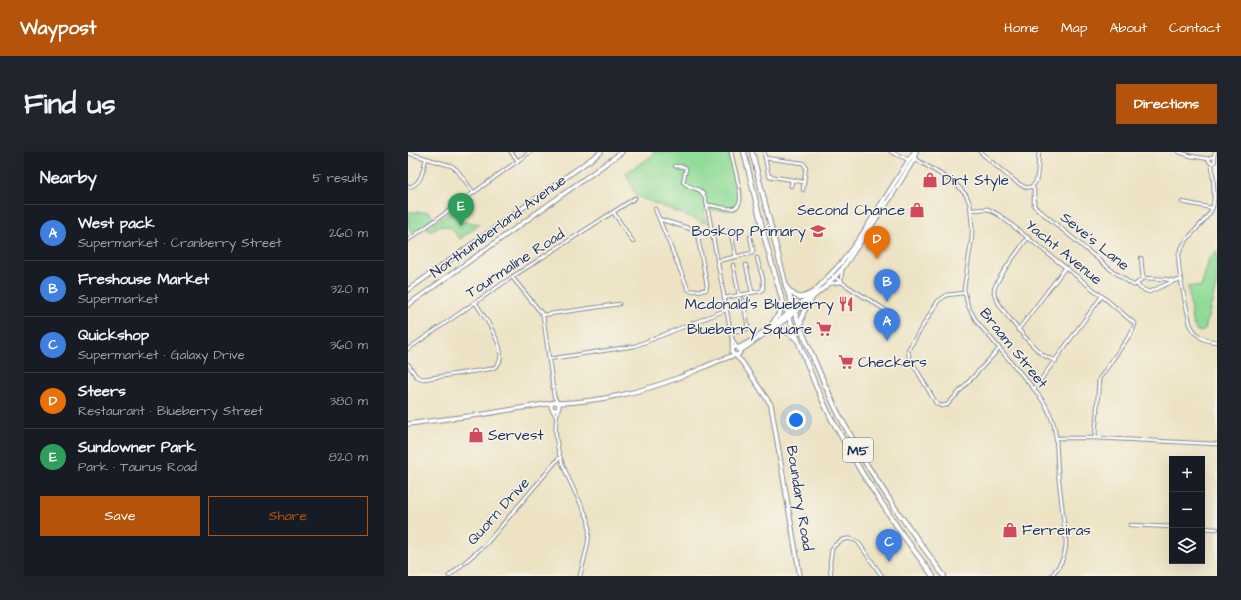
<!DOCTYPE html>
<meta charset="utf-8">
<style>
body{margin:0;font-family:"Architects Daughter",sans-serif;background:#20242c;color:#f1f3f6}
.controls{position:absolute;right:12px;bottom:12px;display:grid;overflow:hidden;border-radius:0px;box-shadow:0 4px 16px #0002}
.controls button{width:36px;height:36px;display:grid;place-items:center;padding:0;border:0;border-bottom:1px solid #363941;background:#171b24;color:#f1f3f6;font:20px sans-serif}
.you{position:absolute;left:388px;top:268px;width:14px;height:14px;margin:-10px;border:3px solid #fff;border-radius:50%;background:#1a73e8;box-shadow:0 0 0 6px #1a73e833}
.badge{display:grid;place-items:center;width:26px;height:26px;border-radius:50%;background:#b45309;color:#fff;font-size:13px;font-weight:700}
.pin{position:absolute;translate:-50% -33px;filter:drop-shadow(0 1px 2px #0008)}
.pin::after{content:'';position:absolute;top:21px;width:14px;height:12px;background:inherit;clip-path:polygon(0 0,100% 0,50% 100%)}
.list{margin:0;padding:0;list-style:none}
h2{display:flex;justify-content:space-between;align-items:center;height:52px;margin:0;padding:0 16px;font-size:17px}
h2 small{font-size:13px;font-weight:400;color:#9ea1a6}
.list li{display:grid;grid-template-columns:26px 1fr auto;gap:12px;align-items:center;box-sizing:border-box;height:56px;padding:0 16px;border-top:1px solid #363941}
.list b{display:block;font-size:15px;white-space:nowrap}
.list p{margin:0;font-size:13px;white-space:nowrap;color:#9ea1a6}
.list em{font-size:13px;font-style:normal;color:#9ea1a6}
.actions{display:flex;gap:8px;padding:12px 16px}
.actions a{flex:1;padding:9px 0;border:1px solid #b45309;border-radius:0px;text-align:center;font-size:14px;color:#b45309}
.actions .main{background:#b45309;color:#fff}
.icon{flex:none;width:22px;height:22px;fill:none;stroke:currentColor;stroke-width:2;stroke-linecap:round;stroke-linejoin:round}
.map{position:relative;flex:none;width:809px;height:424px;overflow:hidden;border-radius:0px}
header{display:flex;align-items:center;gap:24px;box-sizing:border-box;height:56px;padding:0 20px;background:#b45309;color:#fff}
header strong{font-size:19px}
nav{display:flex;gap:22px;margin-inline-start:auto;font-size:14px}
.intro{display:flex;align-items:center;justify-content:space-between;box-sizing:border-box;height:96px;padding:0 24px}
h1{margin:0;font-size:28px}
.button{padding:10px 18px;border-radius:0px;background:#b45309;color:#fff;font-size:14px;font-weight:700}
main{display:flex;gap:24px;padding:0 24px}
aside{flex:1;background:#171b24;border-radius:0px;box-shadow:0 4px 16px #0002}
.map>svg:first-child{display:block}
.green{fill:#90db97;stroke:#56857a}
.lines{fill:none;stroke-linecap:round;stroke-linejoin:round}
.minor-casing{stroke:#848991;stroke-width:4.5}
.tertiary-casing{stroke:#848991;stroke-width:5.5}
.secondary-casing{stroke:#848991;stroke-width:5.5}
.primary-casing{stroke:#848991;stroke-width:6}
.minor{stroke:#fff;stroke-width:2.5}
.tertiary{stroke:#fff;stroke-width:3.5}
.secondary{stroke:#fff;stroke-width:3.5}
.primary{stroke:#fff;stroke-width:4}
.labels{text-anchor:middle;stroke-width:3;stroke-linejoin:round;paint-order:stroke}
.shield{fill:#f7f3e8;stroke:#5d6a87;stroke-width:1}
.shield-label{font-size:14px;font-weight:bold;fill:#1b2f5e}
.poi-label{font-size:15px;fill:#1b2f5e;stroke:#f7f3e8;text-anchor:start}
.street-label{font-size:15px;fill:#1b2f5e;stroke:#f7f3e8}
</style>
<header>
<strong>Waypost</strong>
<nav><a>Home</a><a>Map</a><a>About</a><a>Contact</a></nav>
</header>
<div class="intro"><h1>Find us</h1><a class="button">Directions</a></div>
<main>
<aside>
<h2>Nearby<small>5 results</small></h2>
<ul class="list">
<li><span class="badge" style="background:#3f7fe0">A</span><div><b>West pack</b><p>Supermarket · Cranberry Street</p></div><em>260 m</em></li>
<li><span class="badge" style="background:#3f7fe0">B</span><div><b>Freshouse Market</b><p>Supermarket</p></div><em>320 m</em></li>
<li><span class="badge" style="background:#3f7fe0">C</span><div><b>Quickshop</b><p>Supermarket · Galaxy Drive</p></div><em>360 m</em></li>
<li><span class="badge" style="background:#e8710a">D</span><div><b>Steers</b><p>Restaurant · Blueberry Street</p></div><em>380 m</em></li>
<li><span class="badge" style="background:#2e9e5b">E</span><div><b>Sundowner Park</b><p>Park · Taurus Road</p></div><em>820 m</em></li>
</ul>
<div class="actions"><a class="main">Save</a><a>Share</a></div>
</aside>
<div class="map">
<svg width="809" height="424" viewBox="0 0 809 424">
<rect width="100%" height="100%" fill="#f7f3e8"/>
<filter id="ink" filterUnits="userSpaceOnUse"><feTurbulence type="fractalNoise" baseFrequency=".025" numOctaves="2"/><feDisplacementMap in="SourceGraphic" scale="8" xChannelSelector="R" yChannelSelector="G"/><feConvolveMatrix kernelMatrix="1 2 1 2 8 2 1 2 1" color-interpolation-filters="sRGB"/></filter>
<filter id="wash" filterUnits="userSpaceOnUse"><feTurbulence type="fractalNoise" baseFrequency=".012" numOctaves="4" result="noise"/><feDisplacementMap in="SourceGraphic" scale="16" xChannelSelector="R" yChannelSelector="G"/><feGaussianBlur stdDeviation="0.9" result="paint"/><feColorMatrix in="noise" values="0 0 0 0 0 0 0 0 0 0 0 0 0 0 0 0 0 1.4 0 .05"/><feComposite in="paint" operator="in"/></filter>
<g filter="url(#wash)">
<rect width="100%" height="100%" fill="#ede3c4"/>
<g class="green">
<polygon points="245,0 321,0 331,46 328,58 296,58 297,71 228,44 218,21 246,3"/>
<polygon points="44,59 51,69 72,72 52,87 43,76 32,73 22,80 19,76"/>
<polygon points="0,60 21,60 26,66 4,81 0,74"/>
<polygon points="809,98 809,130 797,177 794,180 788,178 784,169 780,134 793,135 801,107"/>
</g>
</g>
<g filter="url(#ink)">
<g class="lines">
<defs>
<g id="minor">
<polyline points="103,0 110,9"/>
<path d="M323,0C325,11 334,40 332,49C331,52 329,55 326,56C320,58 306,53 299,53L324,187V197"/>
<polyline points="356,0 360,21 361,24 396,30 398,15 395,11 357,6"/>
<polyline points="483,0 501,8"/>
<path d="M572,0C581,7 607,32 617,35C620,36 625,35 627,31C631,25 630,7 631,0"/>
<polyline points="771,0 783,4 801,7"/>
<polyline points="0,1 44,14 49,18 65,40"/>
<circle cx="804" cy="8" r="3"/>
<polyline points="806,5 807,0"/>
<path d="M506,6L547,31L558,43L562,52L564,74V85L556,137L560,154L569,170L626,237L637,252L642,262L646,273L648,286L650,320L658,389C658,404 653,413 643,424"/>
<path d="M804,11C804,23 809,46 804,57C796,73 776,85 771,102C768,114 779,157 782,172C788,184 795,189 809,190"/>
<path d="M267,14L277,15L278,17L275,30C287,41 294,31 299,53"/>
<polyline points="383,34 384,28"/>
<polyline points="624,34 626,38 626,54 702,117 725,133 727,133 735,126 733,106"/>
<path d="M0,35C14,33 15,18 18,6"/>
<polyline points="395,38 396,30"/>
<polyline points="774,50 804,56"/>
<polyline points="247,57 280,137 283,139 298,138 299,133 289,81 280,76 251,67"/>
<polyline points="563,58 580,57 591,63 700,149 727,172 724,180 691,227 687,286"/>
<polyline points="206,61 225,90"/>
<polyline points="322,78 328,105"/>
<polyline points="290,83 303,79"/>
<path d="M620,85C613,96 586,129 586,139C585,151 624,194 634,202C638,205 643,207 648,209"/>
<polyline points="290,86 304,83"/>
<polyline points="0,88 122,0"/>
<polyline points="309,109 344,101 345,98 342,85"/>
<polyline points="325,113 331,143"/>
<polyline points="338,113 344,140"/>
<polyline points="425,124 439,134 487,164"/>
<polyline points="104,125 135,163 146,244 149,250"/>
<polyline points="735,126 757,127 766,129"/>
<polyline points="421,132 433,130 434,117"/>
<polyline points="729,132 732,136 741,140 766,129 774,128"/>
<polyline points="556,141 539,143 530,149 500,198 501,205 528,251 533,254 539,253 591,197"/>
<polyline points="316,146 353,139 355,137 355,127 349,106"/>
<polyline points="135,163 211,152"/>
<polyline points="610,178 658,115"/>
<polyline points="323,180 339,177 340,175 335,148"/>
<polyline points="325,188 328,195"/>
<polyline points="0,197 104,125 227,46"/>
<polyline points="141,207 227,194 318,158"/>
<path d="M0,212L8,224L15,227L82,217C110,210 75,163 67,150"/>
<polyline points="626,237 694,144"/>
<polyline points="144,257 148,265"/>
<path d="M150,257C140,298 164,331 180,367C184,385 176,406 172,424"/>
<polyline points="648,286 687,286 809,292"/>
<polyline points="722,373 764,375"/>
<polyline points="794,376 809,377"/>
<polyline points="41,424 78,392 151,306"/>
<path d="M423,424L422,411L424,397C430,388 441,383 450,390L474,424"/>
</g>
<g id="tertiary">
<polyline points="350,184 380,162 406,140 434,110 453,84 506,0"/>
<circle cx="328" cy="199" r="4"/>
<polyline points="330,196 343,189"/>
<polyline points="332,199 381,165 417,135 434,117 481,48 505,9 508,0"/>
<polyline points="328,204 334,210 363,253 392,424"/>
<circle cx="147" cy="254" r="4"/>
<path d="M150,251C189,250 234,240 270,226C289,219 307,209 327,203"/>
<polyline points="0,272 77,262 144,251"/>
</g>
<g id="secondary">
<polyline points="0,138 193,0"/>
<polyline points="0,153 214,0"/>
</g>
<g id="primary">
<polyline points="336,0 358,91 374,147 407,232 423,266 454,321 494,382 525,424"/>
<polyline points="344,0 378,134 392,175 417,233 430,261 457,310 489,359 536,424"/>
<path d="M379,136C389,148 393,147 406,140"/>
<polyline points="392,175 395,161 404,146"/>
<polyline points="361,177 372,160 374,149"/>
<path d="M362,179C375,176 381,180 389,188"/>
</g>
</defs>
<use href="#minor" class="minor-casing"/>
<use href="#tertiary" class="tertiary-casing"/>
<use href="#secondary" class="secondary-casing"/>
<use href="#primary" class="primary-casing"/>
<use href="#minor" class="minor"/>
<use href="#tertiary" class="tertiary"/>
<use href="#secondary" class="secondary"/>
<use href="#primary" class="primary"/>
</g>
</g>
<defs>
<symbol id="shop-bare" viewBox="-9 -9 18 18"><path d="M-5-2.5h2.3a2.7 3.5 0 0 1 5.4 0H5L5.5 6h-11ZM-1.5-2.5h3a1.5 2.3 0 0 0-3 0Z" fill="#d1495b" stroke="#f7f3e8" stroke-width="2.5" paint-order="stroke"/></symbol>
<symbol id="school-bare" viewBox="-9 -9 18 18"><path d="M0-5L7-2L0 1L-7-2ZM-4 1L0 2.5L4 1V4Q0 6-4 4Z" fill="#d1495b" stroke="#f7f3e8" stroke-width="2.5" paint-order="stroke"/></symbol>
<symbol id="restaurant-bare" viewBox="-9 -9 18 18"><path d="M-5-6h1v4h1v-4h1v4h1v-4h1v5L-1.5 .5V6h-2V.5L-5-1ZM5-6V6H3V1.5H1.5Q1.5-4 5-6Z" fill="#d1495b" stroke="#f7f3e8" stroke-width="2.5" paint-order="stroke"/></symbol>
<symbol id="supermarket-bare" viewBox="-9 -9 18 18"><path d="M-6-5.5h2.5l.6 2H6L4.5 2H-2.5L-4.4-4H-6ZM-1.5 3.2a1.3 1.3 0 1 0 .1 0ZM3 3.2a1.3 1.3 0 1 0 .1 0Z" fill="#d1495b" stroke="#f7f3e8" stroke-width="2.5" paint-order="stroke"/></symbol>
</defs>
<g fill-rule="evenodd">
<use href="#shop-bare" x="511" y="17" width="22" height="22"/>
<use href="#shop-bare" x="498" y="47" width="22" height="22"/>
<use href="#school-bare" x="399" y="68" width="22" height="22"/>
<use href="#restaurant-bare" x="427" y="141" width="22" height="22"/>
<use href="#supermarket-bare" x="405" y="166" width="22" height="22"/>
<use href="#supermarket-bare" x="427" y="199" width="22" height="22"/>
<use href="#shop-bare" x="57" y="272" width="22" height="22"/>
<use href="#shop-bare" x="591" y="367" width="22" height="22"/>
</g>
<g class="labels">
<rect class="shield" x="435" y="286" width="30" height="24" rx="3"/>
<g class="shield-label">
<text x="450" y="303">M5</text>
</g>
<g class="poi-label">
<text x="534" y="33">Dirt Style</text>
<text x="497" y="63" text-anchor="end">Second Chance</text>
<text x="398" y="84" text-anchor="end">Boskop Primary</text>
<text x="426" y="157" text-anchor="end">Mcdonald's Blueberry</text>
<text x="404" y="182" text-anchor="end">Blueberry Square</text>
<text x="450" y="215">Checkers</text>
<text x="80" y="288">Servest</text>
<text x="614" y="383">Ferreiras</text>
</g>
<g class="street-label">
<text transform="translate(90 74) rotate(-36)" y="5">Northumberland Avenue</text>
<text transform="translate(687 89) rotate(39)" y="5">Seve's Lane</text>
<text transform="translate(656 100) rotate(39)" y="5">Yacht Avenue</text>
<text transform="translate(107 111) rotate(-33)" y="5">Tourmaline Road</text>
<text transform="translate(606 196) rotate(51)" y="5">Braam Street</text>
<text transform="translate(392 346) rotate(81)" y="5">Boundary Road</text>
<text transform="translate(90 359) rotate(-48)" y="5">Quorn Drive</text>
</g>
</g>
</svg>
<div class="controls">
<button>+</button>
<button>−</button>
<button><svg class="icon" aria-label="layers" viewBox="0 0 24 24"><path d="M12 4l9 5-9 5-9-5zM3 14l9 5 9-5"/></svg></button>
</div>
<div class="you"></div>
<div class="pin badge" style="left:479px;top:189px;background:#3f7fe0">A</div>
<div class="pin badge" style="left:479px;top:150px;background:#3f7fe0">B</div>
<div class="pin badge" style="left:481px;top:410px;background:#3f7fe0">C</div>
<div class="pin badge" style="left:469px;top:107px;background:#e8710a">D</div>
<div class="pin badge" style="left:53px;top:74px;background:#2e9e5b">E</div>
</div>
</main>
